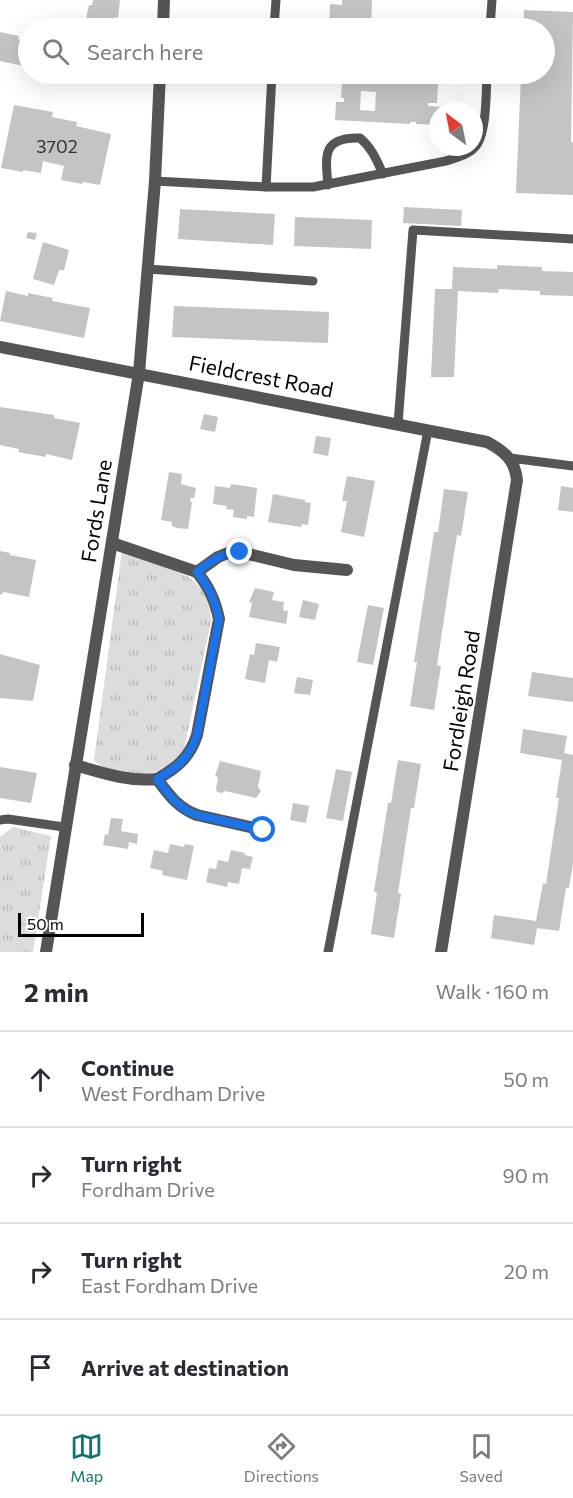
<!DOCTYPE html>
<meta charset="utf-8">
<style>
body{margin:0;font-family:Commissioner,sans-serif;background:#f7f7f7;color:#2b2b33}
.compass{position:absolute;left:429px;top:102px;width:54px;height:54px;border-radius:50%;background:#fff;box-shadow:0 6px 24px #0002;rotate:328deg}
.scale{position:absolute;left:18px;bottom:15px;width:126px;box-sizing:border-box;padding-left:6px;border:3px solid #000;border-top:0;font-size:16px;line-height:21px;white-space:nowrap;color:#000;-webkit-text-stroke:4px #fff;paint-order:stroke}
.stop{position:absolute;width:18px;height:18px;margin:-14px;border:4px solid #1a73e8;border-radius:50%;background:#fff}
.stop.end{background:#1a73e8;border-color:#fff;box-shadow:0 2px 6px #0008}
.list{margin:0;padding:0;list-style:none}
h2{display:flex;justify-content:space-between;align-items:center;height:78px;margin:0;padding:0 24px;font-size:26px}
h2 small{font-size:20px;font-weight:400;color:#7c7c81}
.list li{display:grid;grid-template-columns:39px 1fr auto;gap:18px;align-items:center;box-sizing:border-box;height:96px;padding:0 24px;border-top:2px solid #e1e1e2}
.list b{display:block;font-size:22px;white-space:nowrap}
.list p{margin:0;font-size:20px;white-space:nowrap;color:#7c7c81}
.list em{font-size:20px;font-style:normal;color:#7c7c81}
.icon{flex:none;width:33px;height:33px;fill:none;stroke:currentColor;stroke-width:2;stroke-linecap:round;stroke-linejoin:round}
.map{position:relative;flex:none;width:573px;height:952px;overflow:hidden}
.search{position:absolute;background:#fff;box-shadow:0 6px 24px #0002;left:18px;right:18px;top:18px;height:66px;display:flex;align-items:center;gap:15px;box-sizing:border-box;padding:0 21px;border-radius:33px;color:#7c7c81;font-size:22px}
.sheet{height:462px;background:#fff}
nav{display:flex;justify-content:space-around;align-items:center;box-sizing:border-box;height:84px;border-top:2px solid #e1e1e2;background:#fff;font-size:16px;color:#7c7c81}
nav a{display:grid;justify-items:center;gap:3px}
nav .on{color:#0f766e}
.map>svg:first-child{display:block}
.grass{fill:url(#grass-tufts)}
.building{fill:#c4c4c4;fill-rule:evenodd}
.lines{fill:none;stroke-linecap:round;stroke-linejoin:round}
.service{stroke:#555;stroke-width:9}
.minor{stroke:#555;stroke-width:12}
.tertiary{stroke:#555;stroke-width:12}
.route{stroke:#1a73e8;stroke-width:8}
.labels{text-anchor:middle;stroke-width:4.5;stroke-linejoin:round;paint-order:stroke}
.number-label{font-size:18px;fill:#313131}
.street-label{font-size:21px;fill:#000;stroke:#fff}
</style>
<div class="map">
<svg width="573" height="952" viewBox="0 0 573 952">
<defs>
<pattern id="grass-tufts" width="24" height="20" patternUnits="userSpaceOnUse" patternTransform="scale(1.5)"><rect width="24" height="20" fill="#dcdcdc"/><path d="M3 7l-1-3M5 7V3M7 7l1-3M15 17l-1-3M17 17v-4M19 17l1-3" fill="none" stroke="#bbb"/></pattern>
</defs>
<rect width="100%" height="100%" fill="#fff"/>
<g class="grass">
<path d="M122,550L187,576C204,587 211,602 211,621L183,754C167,775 134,779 110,769C104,767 98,765 94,760Z"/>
<polygon points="13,827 51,836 33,952 0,952 0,837"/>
</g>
<g class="building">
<polygon points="93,0 120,0 118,18 115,17 113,28 84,28 89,5 92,5"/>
<polygon points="342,0 372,0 371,28 329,28 330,4 342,5"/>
<polygon points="524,10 573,12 571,142 573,142 573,195 516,193 521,74 544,74 544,28 523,28"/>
<polygon points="0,32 19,36 18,39 28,42 28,67 0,61"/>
<polygon points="63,74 92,74 90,80"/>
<path d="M327,74H368V81L438,84L437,103H428V106L443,107L442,111H438V125L416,124V122H410V124L335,120L336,102H344V98H341L342,84H345V80H327ZM361,91L376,92L375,111L360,110Z"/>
<polygon points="14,105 53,112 52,117 77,122 76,126 111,134 100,185 83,182 82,184 61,180 64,166 43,161 41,173 23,170 23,172 1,168"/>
<polygon points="404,207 462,210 461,226 403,223"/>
<polygon points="180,209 275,214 273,245 178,239"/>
<polygon points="295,217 372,220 371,249 294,246"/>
<polygon points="28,232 37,233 35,240 26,238"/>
<polygon points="43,242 69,250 64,270 59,270 54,285 33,279"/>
<polygon points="497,265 542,267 542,271 573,272 573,296 540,295 540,291 499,289 498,293 458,291 454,377 431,377 435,289 452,289 453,267 497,269"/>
<polygon points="6,291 28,296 28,293 53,298 52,301 90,308 84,338 0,321"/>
<polygon points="174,306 329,312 328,343 172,337"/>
<polygon points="0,407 54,415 54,418 80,423 72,460 46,454 46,457 18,452 19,449 0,445"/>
<polygon points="204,414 218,417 215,432 200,429"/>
<polygon points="316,436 331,438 328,456 313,453"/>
<polygon points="169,472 182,474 181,484 196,488 194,498 191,498 190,502 192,502 188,529 177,528 172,526 172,522 161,520"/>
<polygon points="347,476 375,481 364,537 341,532 347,501 342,501"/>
<polygon points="231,484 257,488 254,517 247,516 247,519 233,517 234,510 226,509 227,506 213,504 215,486 230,488"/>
<polygon points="561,486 573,488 573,512 558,510"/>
<polygon points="444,489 468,492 461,536 457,535 450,579 437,665 441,666 434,710 410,706 417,662 414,662 434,532 438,532"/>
<polygon points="273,494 305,500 305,502 311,503 308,525 302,524 301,527 268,522"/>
<polygon points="0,551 10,553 10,555 36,560 29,597 3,592 2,595 0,594"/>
<polygon points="255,588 274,592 272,600 284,602 283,610 288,611 286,624 249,617 252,603 249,602"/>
<polygon points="303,600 319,604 315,620 299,617"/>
<polygon points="368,605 384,608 373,665 357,662"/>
<polygon points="256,643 280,647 277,662 269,660 265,683 245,679 250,654 254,655"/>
<polygon points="0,654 40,665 33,701 0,698"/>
<polygon points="532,672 573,678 573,702 528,696"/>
<polygon points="297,677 313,680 310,695 294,693"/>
<polygon points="523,729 567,736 564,753 573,755 573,864 569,888 566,888 559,931 537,928 534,945 491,938 494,915 536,921 543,883 546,884 559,798 556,798 562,760 520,753"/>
<polygon points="398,760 421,764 414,808 411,808 398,893 401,894 394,938 371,934 377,893 374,891 376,879 388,803 391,803"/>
<polygon points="220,761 261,771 258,787 261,791 256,798 225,791 222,793 217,792 216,789 218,777 215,776"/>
<polygon points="0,767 37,773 31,803 0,798"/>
<polygon points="336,769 352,772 343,821 326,818"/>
<polygon points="293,803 309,806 306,823 290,820"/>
<polygon points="111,818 123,819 121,831 138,834 137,844 129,842 128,849 103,845 105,834 108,835"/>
<polygon points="170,844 184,847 185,844 194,846 187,880 162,875 163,871 150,868 154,850 168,853"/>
<polygon points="231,850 245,853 245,855 253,857 250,869 242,868 239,884 228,882 227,887 206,882 209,868 216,869 218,860 228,862"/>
</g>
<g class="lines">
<g class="service">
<polyline points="274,28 276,0"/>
<polyline points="490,28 492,0"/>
<path d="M155,181L266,187H313L446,161C455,158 468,155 475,147C487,135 486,91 487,74"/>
<path d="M328,185C325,154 323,137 360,138C372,148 377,161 383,174"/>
<polyline points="266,187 272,74"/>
<polyline points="148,269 313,281"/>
<polyline points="398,424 413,230 573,239"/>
<polyline points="510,458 573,466"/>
<polyline points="0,820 8,819 64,827"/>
<polyline points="328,952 428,430"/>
</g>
<g class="minor">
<path d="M0,347L487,442C504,451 515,460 517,480L441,952"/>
<polyline points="112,543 197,572 218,557 228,553 240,552 294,565 347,570"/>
<path d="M75,765C103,773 128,782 157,779C169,795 178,808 197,815L263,830"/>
<path d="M157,779C177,768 190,757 197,735L219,619C215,600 209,587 197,572"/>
</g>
<g class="tertiary">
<polyline points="163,28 164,0"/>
<polyline points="46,952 139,373 155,181 160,74"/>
</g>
</g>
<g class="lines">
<path class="route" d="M240,552C221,553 211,561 197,572C209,587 215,600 219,619L197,735C190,757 177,768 157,779C169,795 178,808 197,815L263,830"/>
</g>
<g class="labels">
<g class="number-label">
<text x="57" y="153">3702</text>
</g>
<g class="street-label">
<text transform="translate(261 377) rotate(11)" y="7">Fieldcrest Road</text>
<text transform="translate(97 511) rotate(-81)" y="7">Fords Lane</text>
<text transform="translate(462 701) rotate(-81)" y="7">Fordleigh Road</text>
</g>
</g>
</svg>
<svg class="compass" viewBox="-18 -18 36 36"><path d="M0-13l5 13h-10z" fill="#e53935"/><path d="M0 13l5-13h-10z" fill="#7c7c81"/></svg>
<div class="scale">50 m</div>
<div class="stop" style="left:263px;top:830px"></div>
<div class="stop end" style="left:240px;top:552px"></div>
<div class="search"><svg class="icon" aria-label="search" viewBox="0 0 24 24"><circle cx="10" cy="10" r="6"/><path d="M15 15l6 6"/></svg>Search here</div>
</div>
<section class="sheet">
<h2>2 min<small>Walk · 160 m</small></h2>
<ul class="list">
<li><svg class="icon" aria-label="ahead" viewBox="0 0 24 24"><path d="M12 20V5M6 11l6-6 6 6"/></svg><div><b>Continue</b><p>West Fordham Drive</p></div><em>50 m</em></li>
<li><svg class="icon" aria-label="right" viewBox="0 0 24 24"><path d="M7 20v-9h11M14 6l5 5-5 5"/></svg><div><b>Turn right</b><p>Fordham Drive</p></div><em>90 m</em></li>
<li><svg class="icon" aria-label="right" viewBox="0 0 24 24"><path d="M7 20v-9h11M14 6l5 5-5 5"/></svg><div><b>Turn right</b><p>East Fordham Drive</p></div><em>20 m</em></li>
<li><svg class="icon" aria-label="arrive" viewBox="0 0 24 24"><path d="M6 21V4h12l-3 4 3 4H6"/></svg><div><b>Arrive at destination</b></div></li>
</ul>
</section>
<nav>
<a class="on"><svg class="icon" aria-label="map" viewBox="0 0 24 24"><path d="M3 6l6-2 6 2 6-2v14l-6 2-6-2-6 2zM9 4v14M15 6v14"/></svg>Map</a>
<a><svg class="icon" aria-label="directions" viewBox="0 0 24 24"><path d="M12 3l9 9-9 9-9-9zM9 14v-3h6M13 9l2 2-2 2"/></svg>Directions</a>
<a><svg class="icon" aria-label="saved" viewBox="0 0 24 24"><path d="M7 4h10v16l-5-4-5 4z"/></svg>Saved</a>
</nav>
